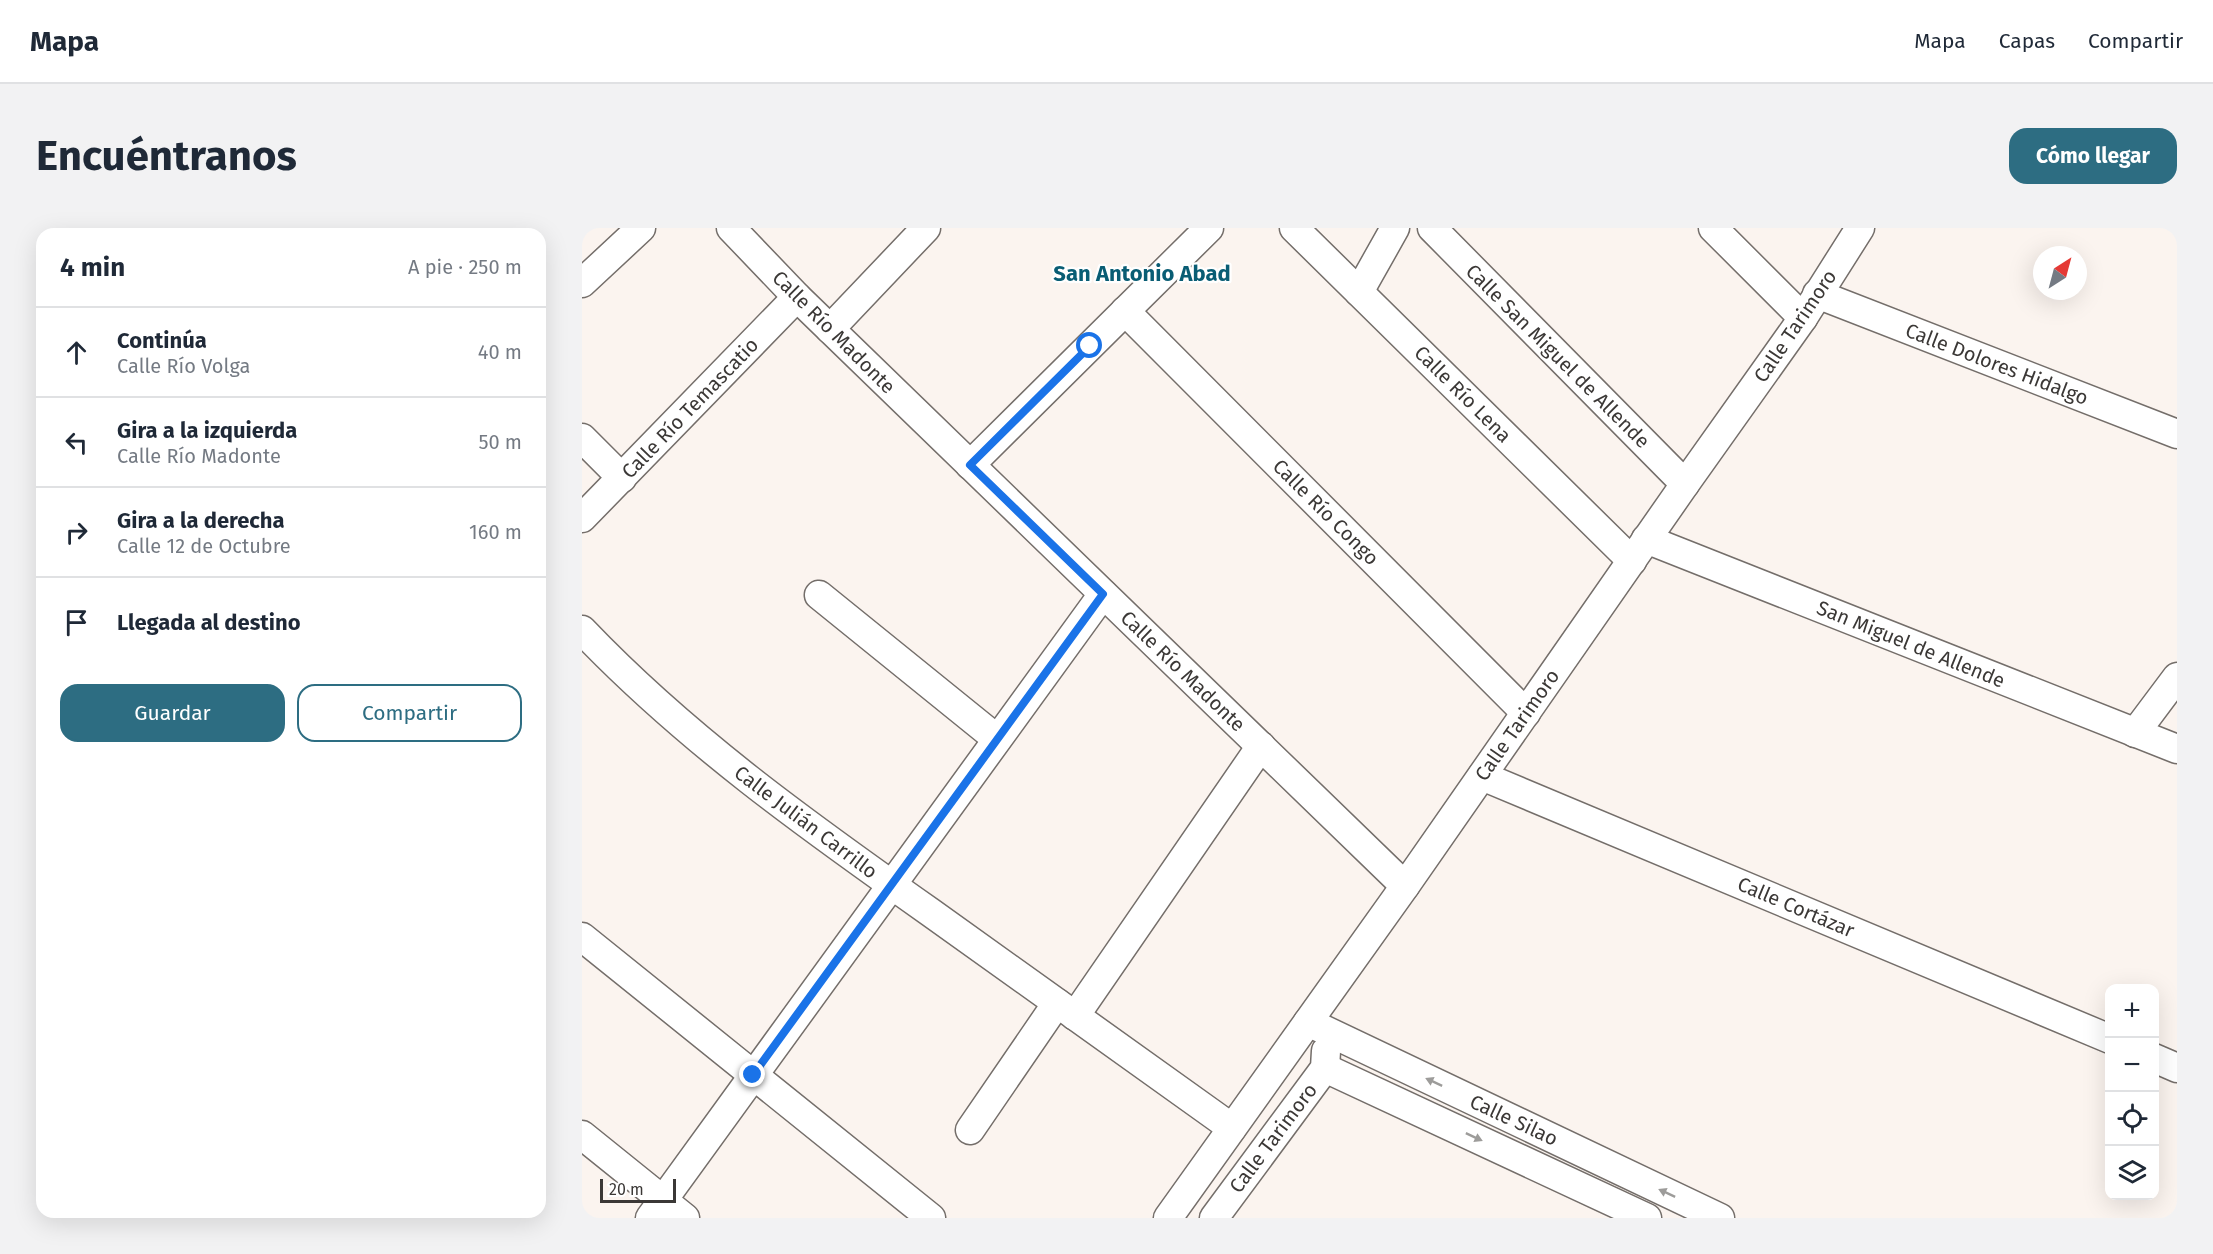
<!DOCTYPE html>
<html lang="es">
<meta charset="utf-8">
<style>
body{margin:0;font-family:"Fira Sans",sans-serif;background:#f2f2f3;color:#1f2937}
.controls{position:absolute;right:18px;bottom:18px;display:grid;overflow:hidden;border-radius:12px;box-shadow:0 6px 24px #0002}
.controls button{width:54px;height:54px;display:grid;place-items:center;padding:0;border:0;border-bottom:2px solid #e0e1e3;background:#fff;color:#1f2937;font:30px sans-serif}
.compass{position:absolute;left:1451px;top:18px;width:54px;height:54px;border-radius:50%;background:#fff;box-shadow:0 6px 24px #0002;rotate:36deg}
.scale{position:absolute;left:18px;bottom:15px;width:76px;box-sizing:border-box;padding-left:6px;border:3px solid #3b3836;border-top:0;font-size:16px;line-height:21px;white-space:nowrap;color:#3b3836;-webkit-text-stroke:4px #fff;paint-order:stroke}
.stop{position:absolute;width:18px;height:18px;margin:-14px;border:4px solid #1a73e8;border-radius:50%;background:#fff}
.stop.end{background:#1a73e8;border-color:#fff;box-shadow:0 2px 6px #0008}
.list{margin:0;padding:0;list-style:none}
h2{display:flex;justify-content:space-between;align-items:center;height:78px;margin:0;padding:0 24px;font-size:26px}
h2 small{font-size:20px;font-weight:400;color:#747a83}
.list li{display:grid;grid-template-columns:39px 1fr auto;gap:18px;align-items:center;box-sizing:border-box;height:90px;padding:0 24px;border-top:2px solid #e0e1e3}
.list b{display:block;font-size:22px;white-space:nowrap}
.list p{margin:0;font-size:20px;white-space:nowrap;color:#747a83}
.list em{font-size:20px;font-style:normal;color:#747a83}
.actions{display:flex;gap:12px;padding:18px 24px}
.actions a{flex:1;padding:14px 0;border:2px solid #2d6d82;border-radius:18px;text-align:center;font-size:21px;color:#2d6d82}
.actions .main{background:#2d6d82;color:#fff}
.icon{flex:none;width:33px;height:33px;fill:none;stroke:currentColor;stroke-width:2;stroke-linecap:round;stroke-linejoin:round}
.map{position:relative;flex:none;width:1595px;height:990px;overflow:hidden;border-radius:18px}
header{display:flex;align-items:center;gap:36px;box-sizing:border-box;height:84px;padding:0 30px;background:#fff;border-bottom:2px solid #e0e1e3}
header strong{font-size:28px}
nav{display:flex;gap:33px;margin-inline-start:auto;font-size:21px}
.intro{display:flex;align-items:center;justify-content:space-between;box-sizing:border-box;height:144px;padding:0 36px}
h1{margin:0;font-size:42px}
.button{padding:15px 27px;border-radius:18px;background:#2d6d82;color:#fff;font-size:21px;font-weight:700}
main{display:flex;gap:36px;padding:0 36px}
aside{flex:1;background:#fff;border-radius:18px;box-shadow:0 6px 24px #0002}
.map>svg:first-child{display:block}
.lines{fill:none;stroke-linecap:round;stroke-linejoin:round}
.minor-casing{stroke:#746e6a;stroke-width:31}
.minor{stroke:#fff;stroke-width:28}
.oneway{fill:#9d9c9a}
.route{stroke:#1a73e8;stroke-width:8}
.labels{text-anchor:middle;stroke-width:4.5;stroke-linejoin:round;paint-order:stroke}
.street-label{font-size:20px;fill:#3b3836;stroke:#fff}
.quarter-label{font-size:22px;font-weight:bold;fill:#095d74;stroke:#fff}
</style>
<header>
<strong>Mapa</strong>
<nav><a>Mapa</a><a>Capas</a><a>Compartir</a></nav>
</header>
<div class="intro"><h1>Encuéntranos</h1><a class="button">Cómo llegar</a></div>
<main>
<aside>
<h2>4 min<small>A pie · 250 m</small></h2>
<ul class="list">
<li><svg class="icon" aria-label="ahead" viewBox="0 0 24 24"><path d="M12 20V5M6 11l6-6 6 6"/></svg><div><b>Continúa</b><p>Calle Río Volga</p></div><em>40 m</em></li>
<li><svg class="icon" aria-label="left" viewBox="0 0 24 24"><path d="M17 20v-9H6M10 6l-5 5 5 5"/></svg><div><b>Gira a la izquierda</b><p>Calle Río Madonte</p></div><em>50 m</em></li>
<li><svg class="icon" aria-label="right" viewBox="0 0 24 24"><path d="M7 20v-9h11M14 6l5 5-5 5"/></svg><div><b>Gira a la derecha</b><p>Calle 12 de Octubre</p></div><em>160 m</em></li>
<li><svg class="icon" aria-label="arrive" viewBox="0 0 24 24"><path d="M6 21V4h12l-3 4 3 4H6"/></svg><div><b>Llegada al destino</b></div></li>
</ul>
<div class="actions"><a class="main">Guardar</a><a>Compartir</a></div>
</aside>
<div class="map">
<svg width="1595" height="990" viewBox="0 0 1595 990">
<rect width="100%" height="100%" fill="#fbf4ef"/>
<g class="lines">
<defs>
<g id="minor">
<polyline points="149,0 215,69 823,658"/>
<polyline points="712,0 1050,333"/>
<polyline points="850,0 1103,256"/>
<polyline points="1131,0 1221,90"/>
<polyline points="0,55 59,0"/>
<polyline points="777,64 813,0"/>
<polyline points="1235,66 1595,206"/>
<polyline points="543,83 944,485"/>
<polyline points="248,101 344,0"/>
<polyline points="0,210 40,250"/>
<polyline points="388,237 627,0"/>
<polyline points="0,290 215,69"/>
<polyline points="1064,311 1595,521"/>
<polyline points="237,367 415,511"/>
<path d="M0,402C104,511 226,598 348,684C448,756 549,828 650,900"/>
<polyline points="1553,505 1595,449"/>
<polyline points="900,548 1528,811"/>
<polyline points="0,709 349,990"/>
<polyline points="493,788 679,518"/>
<polyline points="726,794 1138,990"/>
<polyline points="1572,830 1595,840"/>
<polyline points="743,840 1065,990"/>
<polyline points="388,902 475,775"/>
<polyline points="0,907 103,990"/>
<polyline points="68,990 521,366"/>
<polyline points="586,990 823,658 1103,256 1221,90 1278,0"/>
<polyline points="632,990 743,840 744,823"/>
</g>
</defs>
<use href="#minor" class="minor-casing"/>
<use href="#minor" class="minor"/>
</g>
<defs><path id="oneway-solid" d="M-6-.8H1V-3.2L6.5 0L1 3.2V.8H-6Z" transform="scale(1.5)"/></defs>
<g class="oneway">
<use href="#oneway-solid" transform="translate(852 854) rotate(-155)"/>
<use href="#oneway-solid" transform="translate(892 909) rotate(25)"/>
<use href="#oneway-solid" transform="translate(1085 965) rotate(-155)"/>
</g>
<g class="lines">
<polyline class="route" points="171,847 521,366 388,237 508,118"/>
</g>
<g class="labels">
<g class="street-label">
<text transform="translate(1213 98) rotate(-56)" y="7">Calle Tarimoro</text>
<text transform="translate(252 104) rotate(45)" y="7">Calle Río Madonte</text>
<text transform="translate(976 128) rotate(45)" y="7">Calle San Miguel de Allende</text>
<text transform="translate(1415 136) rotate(21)" y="7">Calle Dolores Hidalgo</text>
<text transform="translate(881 166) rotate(45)" y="7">Calle Río Lena</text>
<text transform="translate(108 180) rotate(-46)" y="7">Calle Río Temascatio</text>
<text transform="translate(744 284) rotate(45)" y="7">Calle Río Congo</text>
<text transform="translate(1329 416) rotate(22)" y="7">San Miguel de Allende</text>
<text transform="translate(601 443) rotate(44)" y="7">Calle Río Madonte</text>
<text transform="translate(935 497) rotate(-55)" y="7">Calle Tarimoro</text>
<text transform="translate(224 594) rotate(37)" y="7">Calle Julián Carrillo</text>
<text transform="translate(1214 679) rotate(23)" y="7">Calle Cortázar</text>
<text transform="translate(932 892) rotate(25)" y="7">Calle Silao</text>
<text transform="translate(691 910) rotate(-53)" y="7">Calle Tarimoro</text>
</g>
<g class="quarter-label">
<text x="560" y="53">San Antonio Abad</text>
</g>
</g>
</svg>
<div class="controls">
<button>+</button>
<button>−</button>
<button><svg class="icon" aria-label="locate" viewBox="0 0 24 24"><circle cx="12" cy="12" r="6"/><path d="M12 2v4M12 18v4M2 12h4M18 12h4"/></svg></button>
<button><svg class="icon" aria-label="layers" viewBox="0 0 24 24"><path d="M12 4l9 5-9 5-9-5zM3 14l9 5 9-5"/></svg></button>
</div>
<svg class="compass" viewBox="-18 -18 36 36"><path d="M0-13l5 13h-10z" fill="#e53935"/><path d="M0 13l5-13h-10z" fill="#747a83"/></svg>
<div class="scale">20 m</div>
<div class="stop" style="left:508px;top:118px"></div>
<div class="stop end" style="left:171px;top:847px"></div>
</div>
</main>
